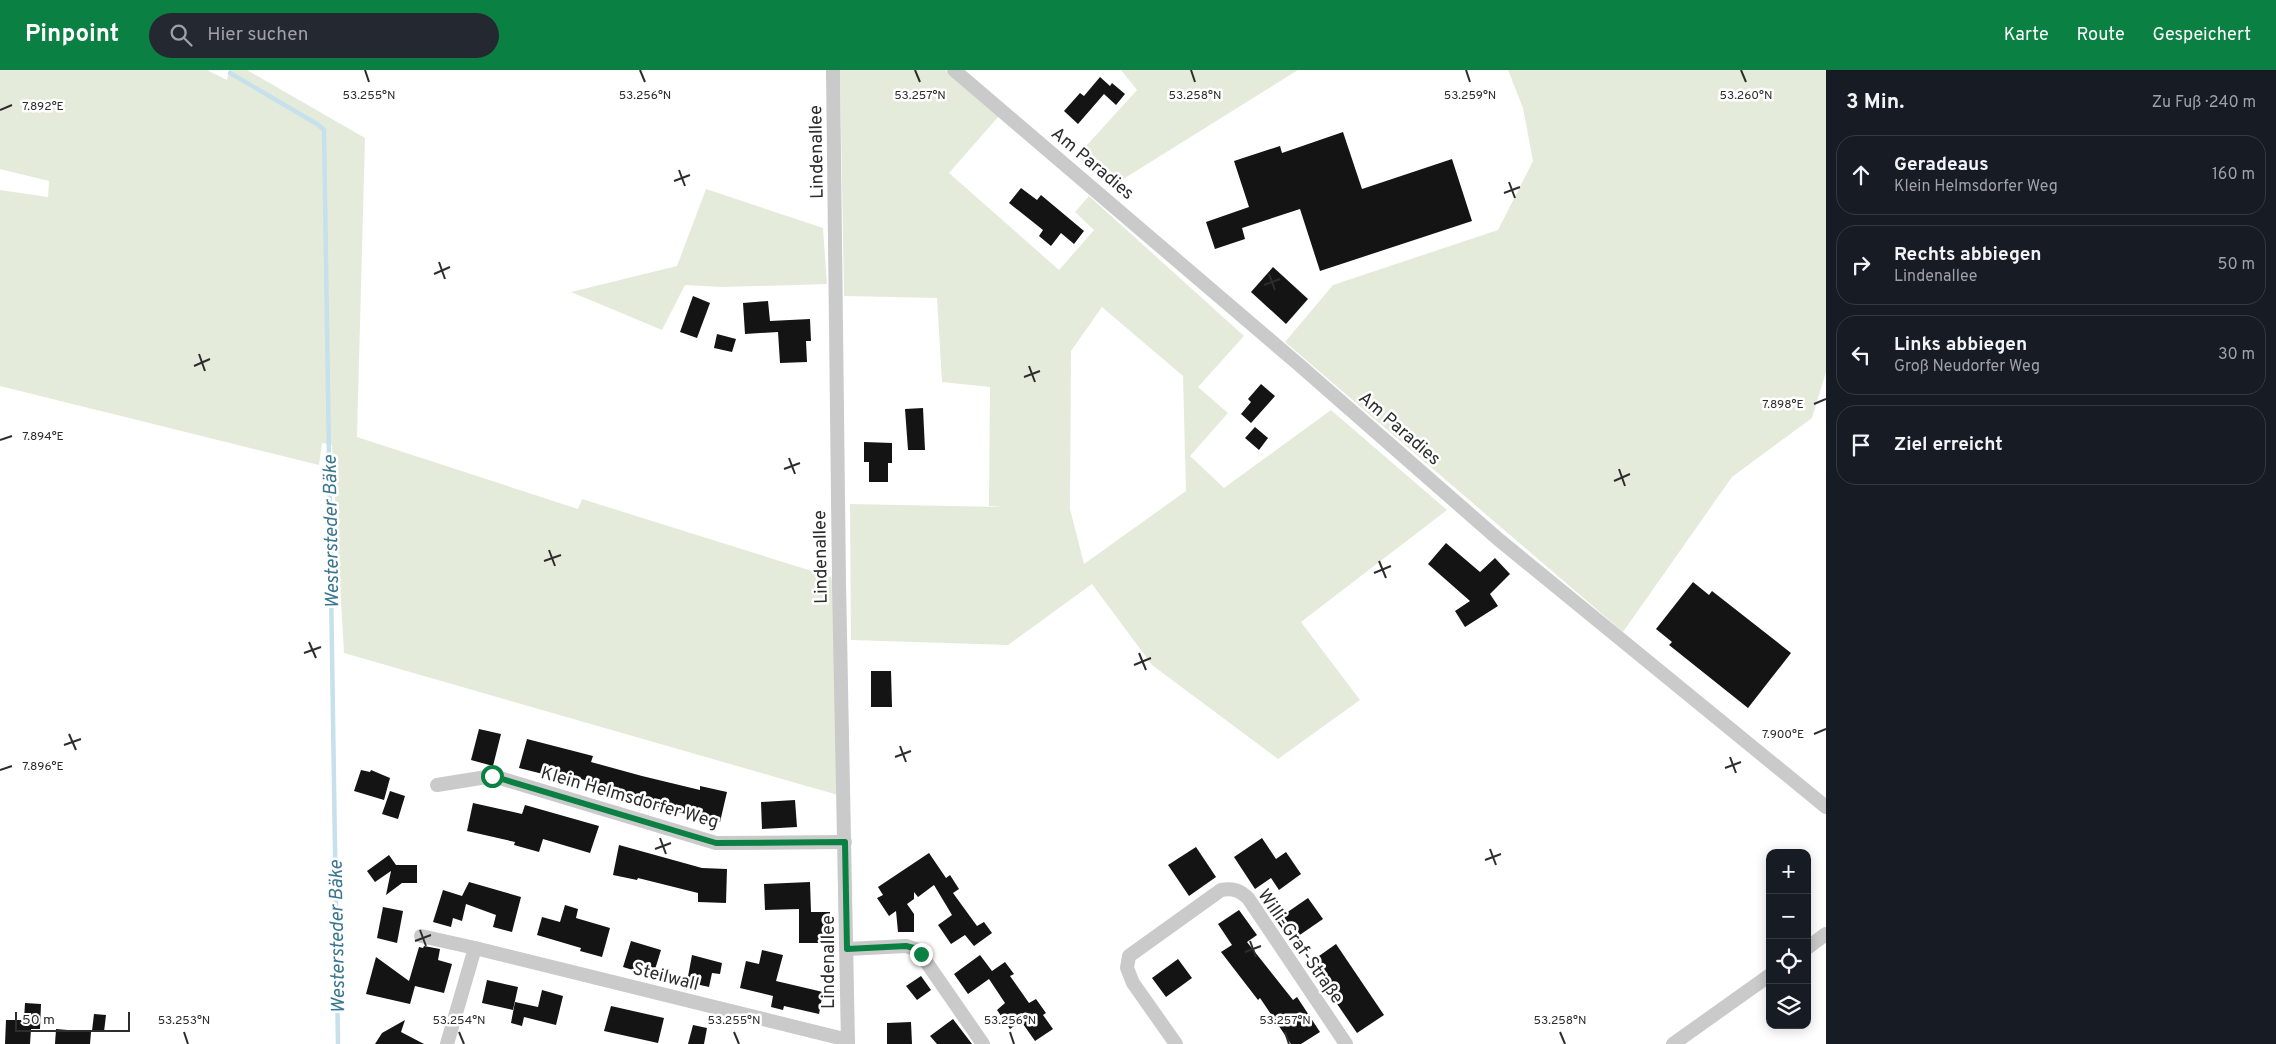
<!DOCTYPE html>
<html lang="de">
<meta charset="utf-8">
<style>
body{margin:0;font-family:Overpass,sans-serif;background:#242831;color:#f1f3f6}
.controls{position:absolute;right:15px;bottom:15px;display:grid;overflow:hidden;border-radius:10px;box-shadow:0 2px 12px #0003}
.controls button{width:45px;height:45px;display:grid;place-items:center;padding:0;border:0;border-bottom:1px solid #363941;background:#171b24;color:#f1f3f6;font:25px sans-serif}
.scale{position:absolute;left:15px;bottom:12px;width:115px;box-sizing:border-box;padding-left:5px;border:2px solid #2d2d2d;border-top:0;font-size:14px;line-height:18px;white-space:nowrap;color:#2d2d2d;-webkit-text-stroke:4px #fff;paint-order:stroke}
.stop{position:absolute;width:15px;height:15px;margin:-11px;border:4px solid #0b8043;border-radius:50%;background:#fff}
.stop.end{background:#0b8043;border-color:#fff;box-shadow:0 1px 5px #0008}
.list{margin:0;padding:0;list-style:none}
h2{display:flex;justify-content:space-between;align-items:center;height:65px;margin:0;padding:0 20px;font-size:21px}
h2 small{font-size:16px;font-weight:400;color:#9ea1a6}
.list li{display:grid;grid-template-columns:32px 1fr auto;gap:15px;align-items:center;box-sizing:border-box;height:80px;margin:0 10px 10px;padding:0 10px;border:1px solid #363941;border-radius:20px}
.list b{display:block;font-size:19px;white-space:nowrap}
.list p{margin:0;font-size:16px;white-space:nowrap;color:#9ea1a6}
.list em{font-size:16px;font-style:normal;color:#9ea1a6}
.icon{flex:none;width:28px;height:28px;fill:none;stroke:currentColor;stroke-width:2;stroke-linecap:round;stroke-linejoin:round}
.map{position:relative;flex:none;width:1826px;height:974px;overflow:hidden}
header{display:flex;align-items:center;gap:30px;box-sizing:border-box;height:70px;padding:0 25px;background:#0b8043;color:#fff}
header strong{font-size:24px}
nav{display:flex;gap:28px;margin-inline-start:auto;font-size:18px}
.search{width:350px;height:45px;background:#242831;display:flex;align-items:center;gap:12px;box-sizing:border-box;padding:0 18px;border-radius:28px;color:#9ea1a6;font-size:19px}
main{display:flex}
aside{flex:1;background:#171b24}
.map>svg:first-child{display:block}
.green{fill:#e5ebda;fill-rule:evenodd}
.lines{fill:none;stroke-linecap:round;stroke-linejoin:round}
.stream{stroke:#c6e0ec;stroke-width:4.5}
.building{fill:#141414}
.street{stroke:#cacaca;stroke-width:14}
.route{stroke:#0b8043;stroke-width:6}
.ticks{fill:none;stroke:#2d2d2d;stroke-width:2}
.labels{text-anchor:middle;stroke-width:5;stroke-linejoin:round;paint-order:stroke}
.street-label{font-size:18px;fill:#2d2d2d;stroke:#fff}
.water-label{font-size:19px;font-style:italic;fill:#3a7690;stroke:#fff}
.ticks-label{font-size:12px;text-anchor:middle;fill:#2d2d2d;stroke:#fff;stroke-width:5;stroke-linejoin:round;paint-order:stroke}
</style>
<header>
<strong>Pinpoint</strong>
<div class="search"><svg class="icon" aria-label="search" viewBox="0 0 24 24"><circle cx="10" cy="10" r="6"/><path d="M15 15l6 6"/></svg>Hier suchen</div>
<nav><a>Karte</a><a>Route</a><a>Gespeichert</a></nav>
</header>
<main>
<div class="map">
<svg width="1826" height="974" viewBox="0 0 1826 974">
<rect width="100%" height="100%" fill="#fff"/>
<g class="green">
<polygon points="0,0 207,0 227,10 229,0 247,0 365,68 357,367 578,439 582,429 831,507 834,521 838,725 344,583 332,375 322,373 319,395 0,316 0,120 48,127 49,111 0,99"/>
<path d="M840,0H945L999,46L949,103L1059,200L1094,160L1075,142L1089,126L1244,266L1198,317L1228,343L1190,386L1224,418L1331,340L1447,440L1301,552L1360,630L1278,689L1152,595L1092,514L1008,575L851,570L850,434L1002,437L989,436L990,317L942,312L937,228L844,226ZM1102,237L1183,306L1186,421L1084,494L1070,439L1071,281Z"/>
<polygon points="1121,0 1298,0 1112,116 1077,86 1137,20"/>
<polygon points="1508,0 1826,0 1826,302 1812,348 1732,407 1623,562 1285,272 1333,215 1498,160 1533,91 1523,38"/>
<polygon points="706,119 823,158 827,214 723,217 685,215 662,260 571,222 677,196"/>
</g>
<g class="lines">
<polyline class="stream" points="230,3 317,54 324,60 338,974"/>
</g>
<g class="building">
<polygon points="1100,7 1110,16 1112,13 1125,24 1116,35 1104,24 1078,54 1064,41 1080,23 1084,26"/>
<polygon points="1343,62 1362,119 1452,89 1472,151 1320,201 1300,139 1242,158 1245,169 1215,179 1206,152 1249,137 1234,91 1280,76 1282,83"/>
<polygon points="1021,118 1037,130 1041,125 1084,161 1074,174 1061,163 1051,176 1039,166 1043,160 1009,133"/>
<polygon points="1273,197 1308,229 1286,254 1251,222"/>
<polygon points="693,226 710,233 697,268 680,262"/>
<polygon points="768,231 770,251 810,249 811,271 806,271 807,292 780,293 778,262 745,264 743,233"/>
<polygon points="717,264 736,269 732,282 714,278"/>
<polygon points="1261,314 1275,326 1251,353 1241,344 1251,332 1248,329"/>
<polygon points="923,338 925,380 908,380 905,339"/>
<polygon points="1255,357 1268,368 1259,380 1245,368"/>
<polygon points="864,372 892,373 892,393 888,393 888,412 869,412 869,392 864,392"/>
<polygon points="1446,473 1480,502 1495,488 1510,504 1490,524 1498,536 1465,557 1455,541 1470,531 1428,494"/>
<polygon points="1693,512 1709,525 1712,521 1791,583 1748,638 1669,575 1672,572 1656,559"/>
<polygon points="871,601 891,601 892,637 871,637"/>
<polygon points="479,659 501,664 493,696 471,690"/>
<polygon points="527,669 593,686 591,692 642,706 700,720 700,716 727,722 720,752 644,734 645,728 544,698 543,704 519,698"/>
<polygon points="361,700 370,702 371,700 390,708 384,730 354,721"/>
<polygon points="390,721 405,726 398,749 382,744"/>
<polygon points="795,730 797,757 762,759 761,732"/>
<polygon points="473,733 522,744 525,735 599,756 590,783 543,769 539,782 514,775 515,772 467,761"/>
<polygon points="1262,768 1276,789 1286,782 1301,804 1279,820 1271,808 1255,819 1234,787"/>
<polygon points="619,775 702,798 727,799 726,833 698,832 698,823 638,808 637,810 613,805"/>
<polygon points="1196,777 1216,807 1189,826 1168,795"/>
<polygon points="929,783 946,808 950,805 959,819 953,823 977,856 984,852 992,863 974,876 965,865 951,874 938,855 952,845 934,815 918,827 914,822 914,829 907,834 914,844 914,862 898,862 896,841 889,846 877,828 883,825 878,817"/>
<polygon points="389,785 396,795 417,795 417,813 402,813 386,825 391,801 375,812 367,801"/>
<polygon points="469,812 521,827 512,862 493,857 496,845 466,834 462,851 453,848 451,857 433,852 443,820 462,826"/>
<polygon points="810,812 811,842 830,842 830,873 799,873 799,839 765,840 764,814"/>
<polygon points="1308,828 1323,849 1291,871 1276,850"/>
<polygon points="565,835 578,839 576,848 610,858 602,887 580,881 581,878 537,865 542,847 560,852"/>
<polygon points="383,837 403,841 397,873 377,868"/>
<polygon points="1239,840 1257,865 1247,872 1293,930 1297,927 1320,962 1301,974 1291,974 1260,928 1258,930 1221,882 1232,875 1218,854"/>
<polygon points="631,871 661,880 653,906 623,897"/>
<polygon points="1336,874 1384,945 1357,963 1309,893"/>
<polygon points="424,876 440,879 438,890 452,894 444,923 415,916 410,934 366,924 376,887 409,911 419,877 423,878"/>
<polygon points="762,880 783,885 776,911 823,922 819,944 784,936 783,940 771,937 773,926 740,918 746,891 759,894"/>
<polygon points="692,885 722,893 720,904 712,903 709,917 687,912"/>
<polygon points="980,885 992,901 1005,892 1014,904 1010,906 1029,933 1036,929 1046,943 1043,945 1053,959 1035,971 1021,951 1010,959 997,940 1005,933 989,909 968,924 954,904"/>
<polygon points="1178,889 1192,908 1166,927 1152,908"/>
<polygon points="921,906 931,920 917,930 906,916"/>
<polygon points="487,910 518,917 513,940 482,933"/>
<polygon points="542,920 563,926 556,955 524,947 522,956 511,953 515,932 538,937"/>
<polygon points="25,933 41,934 40,959 31,959 30,974 5,974 6,950 24,950"/>
<polygon points="611,936 664,948 658,973 604,961"/>
<polygon points="94,944 106,945 104,962 92,961"/>
<polygon points="953,949 972,974 937,974 930,966"/>
<polygon points="405,950 401,962 424,974 375,974 382,963"/>
<polygon points="911,952 912,974 887,974 887,953"/>
<polygon points="693,955 707,958 704,974 688,974"/>
<polygon points="56,959 91,962 90,974 55,974"/>
</g>
<g class="lines">
<g class="street">
<polyline points="833,0 839,513 848,974"/>
<polyline points="954,0 1297,293 1498,469 1826,737"/>
<polyline points="437,715 493,706 716,773 845,772"/>
<polyline points="421,866 475,878"/>
<polyline points="1807,878 1826,864"/>
<polyline points="847,879 906,876 918,880 983,974"/>
<polyline points="447,974 475,878 848,970"/>
<path d="M1176,974L1133,913L1127,898L1129,886L1221,820C1233,818 1239,820 1248,828L1346,974"/>
<polyline points="1673,974 1770,905"/>
</g>
</g>
<g class="lines">
<polyline class="route" points="492,706 716,773 845,772 847,879 906,876 914,878 921,884"/>
</g>
<path class="ticks" d="M365,0L369,12M640,0L645,12M915,0L920,12M1191,0L1195,12M1466,0L1470,12M1741,0L1746,12M0,40L12,35M679,100L685,116M674,111L690,105M1509,112L1515,128M1504,123L1520,117M439,192L445,209M434,204L450,197M1269,204L1275,220M1264,215L1280,209M199,284L205,301M194,296L210,289M1029,296L1035,312M1024,307L1040,301M1814,334L1826,329M0,370L12,366M789,388L795,404M784,399L800,393M1619,399L1625,416M1614,411L1630,404M549,480L555,496M544,491L561,485M1379,491L1386,508M1374,503L1391,496M309,572L316,588M304,583L321,577M1139,583L1146,600M1134,595L1151,588M69,664L76,680M1814,664L1826,659M64,675L81,669M900,676L906,692M895,687L911,681M1730,687L1736,703M1725,698L1741,692M0,700L12,696M660,768L666,784M655,779L671,773M1490,779L1496,795M1485,790L1501,784M420,860L426,876M415,871L431,865M1250,871L1256,887M1245,882L1261,876M184,962L188,974M459,962L464,974M734,962L739,974M1010,962L1014,974M1285,962L1289,974M1560,962L1565,974"/>
<g class="labels">
<g class="street-label">
<text transform="translate(816 82) rotate(-91)" y="6">Lindenallee</text>
<text transform="translate(1093 93) rotate(40)" y="6">Am Paradies</text>
<text transform="translate(1400 358) rotate(41)" y="6">Am Paradies</text>
<text transform="translate(820 487) rotate(-91)" y="6">Lindenallee</text>
<text transform="translate(630 727) rotate(16)" y="6">Klein Helmsdorfer Weg</text>
<text transform="translate(1301 876) rotate(55)" y="6">Willi-Graf-Straße</text>
<text transform="translate(828 892) rotate(-90)" y="6">Lindenallee</text>
<text transform="translate(666 906) rotate(14)" y="6">Steilwall</text>
</g>
<g class="water-label">
<text transform="translate(330 462) rotate(-91)" y="7">Westersteder Bäke</text>
<text transform="translate(336 867) rotate(-91)" y="7">Westersteder Bäke</text>
</g>
</g>
<g class="ticks-label">
<text x="1195" y="29">53.258°N</text>
<text x="369" y="29">53.255°N</text>
<text x="645" y="29">53.256°N</text>
<text x="920" y="29">53.257°N</text>
<text x="1470" y="29">53.259°N</text>
<text x="1746" y="29">53.260°N</text>
<text x="43" y="40">7.892°E</text>
<text x="1783" y="338">7.898°E</text>
<text x="43" y="370">7.894°E</text>
<text x="1783" y="668">7.900°E</text>
<text x="43" y="700">7.896°E</text>
<text x="184" y="954">53.253°N</text>
<text x="459" y="954">53.254°N</text>
<text x="734" y="954">53.255°N</text>
<text x="1010" y="954">53.256°N</text>
<text x="1285" y="954">53.257°N</text>
<text x="1560" y="954">53.258°N</text>
</g>
</svg>
<div class="controls">
<button>+</button>
<button>−</button>
<button><svg class="icon" aria-label="locate" viewBox="0 0 24 24"><circle cx="12" cy="12" r="6"/><path d="M12 2v4M12 18v4M2 12h4M18 12h4"/></svg></button>
<button><svg class="icon" aria-label="layers" viewBox="0 0 24 24"><path d="M12 4l9 5-9 5-9-5zM3 14l9 5 9-5"/></svg></button>
</div>
<div class="scale">50 m</div>
<div class="stop" style="left:492px;top:706px"></div>
<div class="stop end" style="left:921px;top:884px"></div>
</div>
<aside>
<h2>3 Min.<small>Zu Fuß · 240 m</small></h2>
<ul class="list">
<li><svg class="icon" aria-label="ahead" viewBox="0 0 24 24"><path d="M12 20V5M6 11l6-6 6 6"/></svg><div><b>Geradeaus</b><p>Klein Helmsdorfer Weg</p></div><em>160 m</em></li>
<li><svg class="icon" aria-label="right" viewBox="0 0 24 24"><path d="M7 20v-9h11M14 6l5 5-5 5"/></svg><div><b>Rechts abbiegen</b><p>Lindenallee</p></div><em>50 m</em></li>
<li><svg class="icon" aria-label="left" viewBox="0 0 24 24"><path d="M17 20v-9H6M10 6l-5 5 5 5"/></svg><div><b>Links abbiegen</b><p>Groß Neudorfer Weg</p></div><em>30 m</em></li>
<li><svg class="icon" aria-label="arrive" viewBox="0 0 24 24"><path d="M6 21V4h12l-3 4 3 4H6"/></svg><div><b>Ziel erreicht</b></div></li>
</ul>
</aside>
</main>
